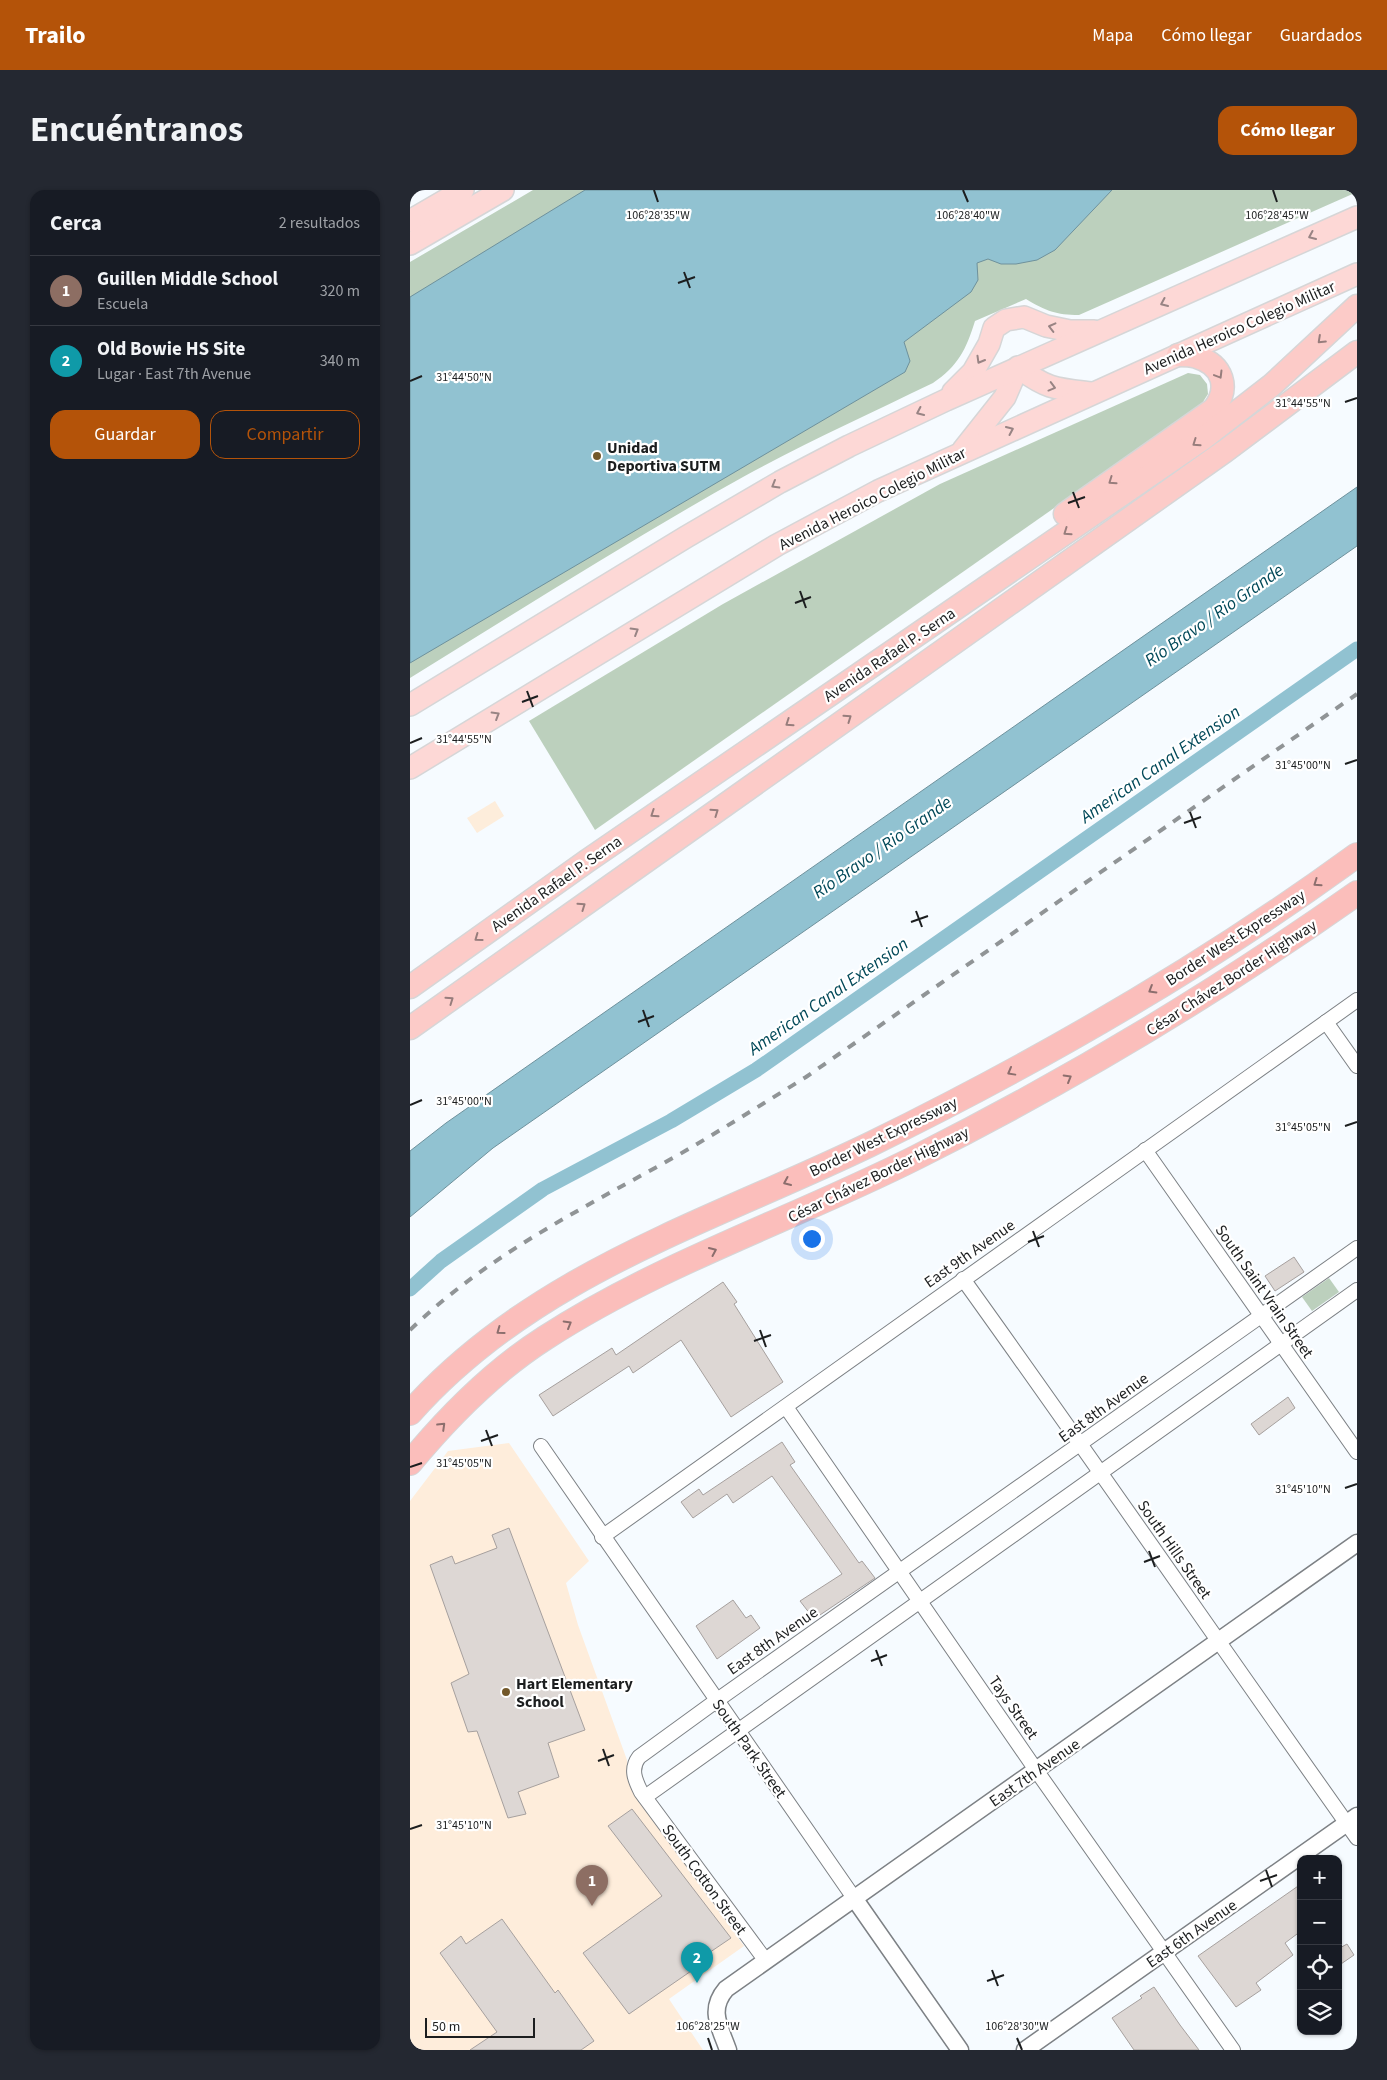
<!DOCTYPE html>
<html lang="es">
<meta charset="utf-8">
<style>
body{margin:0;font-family:"Source Sans 3",sans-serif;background:#242831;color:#f1f3f6}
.controls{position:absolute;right:15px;bottom:15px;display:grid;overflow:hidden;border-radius:10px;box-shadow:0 1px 4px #0004}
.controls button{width:45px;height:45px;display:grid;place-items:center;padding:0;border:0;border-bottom:1px solid #363941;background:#171b24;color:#f1f3f6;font:25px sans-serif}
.scale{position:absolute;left:15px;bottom:12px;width:110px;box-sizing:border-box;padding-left:5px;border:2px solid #1c1e1f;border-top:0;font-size:14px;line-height:18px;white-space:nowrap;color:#1c1e1f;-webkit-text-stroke:4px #fff;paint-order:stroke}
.you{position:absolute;left:401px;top:1048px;width:18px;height:18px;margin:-12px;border:4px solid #fff;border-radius:50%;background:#1a73e8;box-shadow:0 0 0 8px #1a73e833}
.badge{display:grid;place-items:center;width:32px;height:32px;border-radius:50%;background:#b45309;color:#fff;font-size:16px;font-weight:700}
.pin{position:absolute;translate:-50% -41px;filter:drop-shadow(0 1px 2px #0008)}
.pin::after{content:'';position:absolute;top:26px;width:18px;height:15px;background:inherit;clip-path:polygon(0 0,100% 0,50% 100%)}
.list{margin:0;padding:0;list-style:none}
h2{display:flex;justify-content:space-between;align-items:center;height:65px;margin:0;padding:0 20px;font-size:21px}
h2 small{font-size:16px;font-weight:400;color:#9ea1a6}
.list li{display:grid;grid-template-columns:32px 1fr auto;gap:15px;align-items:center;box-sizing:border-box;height:70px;padding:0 20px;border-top:1px solid #363941}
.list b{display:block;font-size:19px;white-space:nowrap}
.list p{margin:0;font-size:16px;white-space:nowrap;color:#9ea1a6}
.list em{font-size:16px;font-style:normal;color:#9ea1a6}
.actions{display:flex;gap:10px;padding:15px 20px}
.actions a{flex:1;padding:11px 0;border:1px solid #b45309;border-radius:15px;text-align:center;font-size:18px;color:#b45309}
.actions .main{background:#b45309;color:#fff}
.icon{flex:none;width:28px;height:28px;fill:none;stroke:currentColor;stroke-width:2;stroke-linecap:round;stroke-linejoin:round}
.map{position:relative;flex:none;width:947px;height:1860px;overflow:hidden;border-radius:15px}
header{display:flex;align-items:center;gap:30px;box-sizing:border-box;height:70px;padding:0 25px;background:#b45309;color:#fff}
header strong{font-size:24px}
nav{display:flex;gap:28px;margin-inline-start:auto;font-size:18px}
.intro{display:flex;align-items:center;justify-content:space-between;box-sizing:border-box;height:120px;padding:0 30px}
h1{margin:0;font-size:35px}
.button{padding:12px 22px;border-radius:15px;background:#b45309;color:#fff;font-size:18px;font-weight:700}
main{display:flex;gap:30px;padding:0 30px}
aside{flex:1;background:#171b24;border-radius:15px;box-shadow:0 1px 4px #0004}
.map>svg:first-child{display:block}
.industrial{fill:#fdeddb}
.education{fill:#feeddb}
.green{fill:#bcd0bd}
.water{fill:#91c2d1;stroke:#6e919c}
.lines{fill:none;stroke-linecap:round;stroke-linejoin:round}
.canal{stroke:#91c2d1;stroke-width:15}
.building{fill:#ddd7d4;stroke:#a6a09e}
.minor-casing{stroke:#7d8185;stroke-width:16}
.tertiary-casing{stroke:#7d8185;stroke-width:19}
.primary-casing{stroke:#d6d6d7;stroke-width:24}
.trunk-casing{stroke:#d6d6d7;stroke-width:25}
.motorway-casing{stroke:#d6d6d7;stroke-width:26}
.minor{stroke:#fff;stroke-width:14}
.tertiary{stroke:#fff;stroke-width:16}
.primary{stroke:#fdd8d6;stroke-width:21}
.trunk{stroke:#fccbc8;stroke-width:22}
.motorway{stroke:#fbbebb;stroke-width:24}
.rail{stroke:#909496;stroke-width:4;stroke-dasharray:9 9;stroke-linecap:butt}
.oneway{stroke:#988484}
.oneway2{stroke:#977d7c}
.oneway3{stroke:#8c6e6d}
.ticks{fill:none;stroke:#1c1e1f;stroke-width:2}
.poi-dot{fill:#73582a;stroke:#fff;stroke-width:2}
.labels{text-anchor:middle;stroke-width:4.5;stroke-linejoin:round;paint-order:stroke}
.street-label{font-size:16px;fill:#1c1e1f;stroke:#fff}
.poi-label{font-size:16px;font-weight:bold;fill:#1c1e1f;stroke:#fff;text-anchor:start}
.water-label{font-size:18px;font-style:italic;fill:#004858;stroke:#fff}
.ticks-label{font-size:12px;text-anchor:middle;fill:#1c1e1f;stroke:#fff;stroke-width:4.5;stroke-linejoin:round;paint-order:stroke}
</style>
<header>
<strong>Trailo</strong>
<nav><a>Mapa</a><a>Cómo llegar</a><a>Guardados</a></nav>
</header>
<div class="intro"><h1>Encuéntranos</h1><a class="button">Cómo llegar</a></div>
<main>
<aside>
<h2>Cerca<small>2 resultados</small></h2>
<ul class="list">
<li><span class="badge" style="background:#8d6e63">1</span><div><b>Guillen Middle School</b><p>Escuela</p></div><em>320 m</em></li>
<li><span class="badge" style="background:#0f9aa8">2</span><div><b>Old Bowie HS Site</b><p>Lugar · East 7th Avenue</p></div><em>340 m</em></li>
</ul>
<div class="actions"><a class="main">Guardar</a><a>Compartir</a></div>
</aside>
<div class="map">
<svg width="947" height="1860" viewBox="0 0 947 1860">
<rect width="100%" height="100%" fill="#f6fbff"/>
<polygon class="industrial" points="85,611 94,626 67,643 57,628"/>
<polygon class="education" points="99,1253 179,1371 156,1393 168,1435 217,1570 221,1599 334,1756 259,1809 293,1860 0,1860 0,1311 38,1261"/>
<g class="green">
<path d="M123,0H947V2L669,125C646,125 636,121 616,109L565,131C556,160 548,176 523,193C459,224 395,253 333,287C220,350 110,420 0,488V72Z"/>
<polygon points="778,183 790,185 797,194 798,204 791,215 185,640 119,531 313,414 530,294"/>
<polygon points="919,1088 929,1102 902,1121 892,1107"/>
</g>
<g class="water">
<polygon points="175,0 702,0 645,60 627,70 606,74 591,74 578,69 567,73 568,90 561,102 494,152 500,171 495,182 0,473 0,107"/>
<polygon points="947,297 947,356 83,958 0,1027 0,961 36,933"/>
</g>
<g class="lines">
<polyline class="canal" points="0,1099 31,1071 133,999 261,931 346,880 947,459"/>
</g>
<g class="building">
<polygon points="884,1067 894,1082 865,1101 855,1086"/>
<polygon points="313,1092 327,1112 324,1114 373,1192 321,1227 271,1150 223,1183 219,1176 143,1226 129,1205 202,1158 206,1165"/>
<polygon points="878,1207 885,1218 849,1245 841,1234"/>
<polygon points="372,1252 385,1272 380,1275 449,1373 452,1371 465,1388 404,1429 390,1411 432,1384 362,1286 323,1313 317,1304 283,1328 271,1312 289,1299 293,1305"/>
<polygon points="99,1338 175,1540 138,1553 149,1587 108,1602 116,1624 98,1628 67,1541 58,1542 41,1493 59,1484 20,1375 42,1366 45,1374 87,1358 82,1345"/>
<polygon points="323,1410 336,1428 341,1425 350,1438 307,1469 286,1436"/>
<polygon points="222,1619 321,1748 281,1775 284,1779 219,1824 173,1763 252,1706 198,1636"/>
<polygon points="891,1694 891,1741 875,1753 883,1765 846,1793 851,1800 826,1817 788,1766"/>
<polygon points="92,1729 145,1803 148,1800 184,1851 171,1860 60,1860 87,1842 30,1763 51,1746 56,1754"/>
<polygon points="937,1754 944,1765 928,1776 928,1759"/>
<polygon points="744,1797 770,1835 789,1860 724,1860 702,1828 732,1808 730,1806"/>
</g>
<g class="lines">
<defs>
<g id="minor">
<polyline points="916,832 947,876"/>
<polyline points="735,960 947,1262"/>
<path d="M553,1089C686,1274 815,1462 947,1648"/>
<polyline points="376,1217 626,1580 823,1860"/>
<polyline points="131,1256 444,1708"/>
<polyline points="192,1347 947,810"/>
<polyline points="235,1607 947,1100"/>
<path d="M356,1771L231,1602C225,1590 220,1579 229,1567L306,1511L947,1058"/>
</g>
<g id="tertiary">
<polyline points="444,1708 550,1860"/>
<path d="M318,1860C310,1837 298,1820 316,1799L947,1353"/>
<polyline points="615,1860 947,1626"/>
</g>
<g id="primary">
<polyline points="0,31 53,0"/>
<polyline points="0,54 93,0"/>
<polyline points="543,202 563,182 579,154 584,138 596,130 614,127 636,136 660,141 684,141"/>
<path d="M553,260L595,207L608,177C636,199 647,199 681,203"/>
<polyline points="0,515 276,347 370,292 439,256 536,210 947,27"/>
<polyline points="0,578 367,355 468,301 947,84"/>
</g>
<g id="trunk">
<path d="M655,324L804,219C820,198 813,175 787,167C781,165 774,165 768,165"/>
<polyline points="0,797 177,671 791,250 862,195 947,116"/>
<polyline points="0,838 815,261 947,162"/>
</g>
<g id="motorway">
<path d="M0,1223C123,1084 300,1032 461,954C630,871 795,776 947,665"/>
<path d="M0,1273C38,1227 85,1180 135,1148C251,1073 384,1029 507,967C660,890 807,802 947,703"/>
</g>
</defs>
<use href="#minor" class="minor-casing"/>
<use href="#tertiary" class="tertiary-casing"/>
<use href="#primary" class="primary-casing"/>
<use href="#trunk" class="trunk-casing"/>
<use href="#motorway" class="motorway-casing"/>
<use href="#minor" class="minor"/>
<use href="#tertiary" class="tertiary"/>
<use href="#primary" class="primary"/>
<use href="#trunk" class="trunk"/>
<use href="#motorway" class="motorway"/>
<path class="rail" d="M0,1140C80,1063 174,1018 270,964C313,939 354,913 396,887L947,504"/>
</g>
<defs><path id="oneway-chevron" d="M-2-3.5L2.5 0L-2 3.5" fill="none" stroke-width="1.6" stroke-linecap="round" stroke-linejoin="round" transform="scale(1.25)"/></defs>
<g class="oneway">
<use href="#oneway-chevron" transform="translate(902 46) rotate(156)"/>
<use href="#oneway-chevron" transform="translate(754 113) rotate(156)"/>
<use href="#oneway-chevron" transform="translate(642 137) rotate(-166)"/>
<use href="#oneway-chevron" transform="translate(570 170) rotate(120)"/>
<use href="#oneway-chevron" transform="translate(642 197) rotate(15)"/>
<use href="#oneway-chevron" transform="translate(510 222) rotate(155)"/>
<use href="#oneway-chevron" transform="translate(600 240) rotate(-24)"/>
<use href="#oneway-chevron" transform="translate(365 295) rotate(150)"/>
<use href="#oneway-chevron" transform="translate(225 441) rotate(-31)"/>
<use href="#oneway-chevron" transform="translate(86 525) rotate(-31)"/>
</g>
<g class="oneway2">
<use href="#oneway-chevron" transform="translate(911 150) rotate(137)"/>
<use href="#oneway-chevron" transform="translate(809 185) rotate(59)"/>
<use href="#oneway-chevron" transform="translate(786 253) rotate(145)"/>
<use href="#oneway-chevron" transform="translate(702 291) rotate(145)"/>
<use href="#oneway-chevron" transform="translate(657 342) rotate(145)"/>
<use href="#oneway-chevron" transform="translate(438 528) rotate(-35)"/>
<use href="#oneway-chevron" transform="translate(379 533) rotate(146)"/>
<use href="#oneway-chevron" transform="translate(305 622) rotate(-35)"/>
<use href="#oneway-chevron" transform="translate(244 624) rotate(146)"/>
<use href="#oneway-chevron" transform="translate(172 716) rotate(-35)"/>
<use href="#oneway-chevron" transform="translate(68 748) rotate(144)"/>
<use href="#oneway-chevron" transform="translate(40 810) rotate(-35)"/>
</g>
<g class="oneway3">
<use href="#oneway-chevron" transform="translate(907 693) rotate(145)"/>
<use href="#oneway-chevron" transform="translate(742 800) rotate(149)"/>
<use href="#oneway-chevron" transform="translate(601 882) rotate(151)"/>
<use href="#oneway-chevron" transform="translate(658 888) rotate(-30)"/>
<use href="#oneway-chevron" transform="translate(377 992) rotate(156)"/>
<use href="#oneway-chevron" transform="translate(303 1061) rotate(-24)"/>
<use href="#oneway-chevron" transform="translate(158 1134) rotate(-30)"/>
<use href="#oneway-chevron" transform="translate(90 1141) rotate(144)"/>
<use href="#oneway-chevron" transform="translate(32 1236) rotate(-44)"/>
</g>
<path class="ticks" d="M244,0L248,12M553,0L558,12M863,0L867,12M274,82L280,98M268,93L285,87M0,191L12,186M935,212L947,208M663,302L669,318M658,313L675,307M390,401L396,418M385,413L401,407M117,501L123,517M112,512L128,506M0,553L12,548M935,574L947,570M780,622L786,638M774,633L791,627M506,721L512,737M501,732L518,726M233,820L239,837M228,832L244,826M0,915L12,910M935,936L947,932M623,1041L629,1057M618,1052L634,1046M350,1140L356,1157M344,1151L361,1145M76,1240L82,1256M71,1251L88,1245M0,1277L12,1273M935,1298L947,1294M739,1361L745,1377M734,1372L750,1366M466,1460L472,1476M461,1471L477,1465M193,1559L199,1576M188,1571L204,1565M0,1639L12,1635M856,1680L862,1697M850,1691L867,1685M582,1780L588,1796M577,1791L594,1785M298,1848L302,1860M607,1848L612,1860"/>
<g class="poi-dot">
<circle cx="187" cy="266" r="5"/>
<circle cx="96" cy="1502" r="5"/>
</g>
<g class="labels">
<g class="street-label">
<text transform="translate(829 137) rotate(-24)" y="6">Avenida Heroico Colegio Militar</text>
<text transform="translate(462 308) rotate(-27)" y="6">Avenida Heroico Colegio Militar</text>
<text transform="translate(479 464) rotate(-34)" y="6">Avenida Rafael P. Serna</text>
<text transform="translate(146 693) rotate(-35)" y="6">Avenida Rafael P. Serna</text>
<text transform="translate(825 747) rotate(-33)" y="6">Border West Expressway</text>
<text transform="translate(821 787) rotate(-33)" y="6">César Chávez Border Highway</text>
<text transform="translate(473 946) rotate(-26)" y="6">Border West Expressway</text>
<text transform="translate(468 984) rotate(-26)" y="6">César Chávez Border Highway</text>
<text transform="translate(559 1063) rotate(-35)" y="6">East 9th Avenue</text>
<text transform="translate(855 1101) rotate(55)" y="6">South Saint Vrain Street</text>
<text transform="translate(693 1217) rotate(-36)" y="6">East 8th Avenue</text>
<text transform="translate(765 1359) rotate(55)" y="6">South Hills Street</text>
<text transform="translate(362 1450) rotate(-35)" y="6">East 8th Avenue</text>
<text transform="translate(604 1517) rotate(55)" y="6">Tays Street</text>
<text transform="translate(340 1558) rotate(55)" y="6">South Park Street</text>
<text transform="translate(624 1582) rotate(-35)" y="6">East 7th Avenue</text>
<text transform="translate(295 1689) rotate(54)" y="6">South Cotton Street</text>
<text transform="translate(781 1743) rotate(-35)" y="6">East 6th Avenue</text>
</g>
<g class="poi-label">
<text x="197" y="263">Unidad<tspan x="197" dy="18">Deportiva SUTM</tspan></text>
<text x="106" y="1499">Hart Elementary<tspan x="106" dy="18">School</tspan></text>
</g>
<g class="water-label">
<text transform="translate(804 425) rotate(-35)" y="6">Río Bravo / Rio Grande</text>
<text transform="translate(750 574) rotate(-35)" y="6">American Canal Extension</text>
<text transform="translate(472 657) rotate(-35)" y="6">Río Bravo / Rio Grande</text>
<text transform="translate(418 806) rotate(-35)" y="6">American Canal Extension</text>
</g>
</g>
<g class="ticks-label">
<text x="248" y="29">106°28'35"W</text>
<text x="558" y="29">106°28'40"W</text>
<text x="867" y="29">106°28'45"W</text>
<text x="54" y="191">31°44'50"N</text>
<text x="893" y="217">31°44'55"N</text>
<text x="54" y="553">31°44'55"N</text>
<text x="893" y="579">31°45'00"N</text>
<text x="54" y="915">31°45'00"N</text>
<text x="893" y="941">31°45'05"N</text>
<text x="54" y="1277">31°45'05"N</text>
<text x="893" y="1303">31°45'10"N</text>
<text x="54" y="1639">31°45'10"N</text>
<text x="298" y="1840">106°28'25"W</text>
<text x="607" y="1840">106°28'30"W</text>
</g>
</svg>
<div class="controls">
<button>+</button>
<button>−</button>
<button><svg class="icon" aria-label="locate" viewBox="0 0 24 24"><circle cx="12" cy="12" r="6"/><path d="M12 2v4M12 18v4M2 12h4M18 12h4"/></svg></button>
<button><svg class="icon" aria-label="layers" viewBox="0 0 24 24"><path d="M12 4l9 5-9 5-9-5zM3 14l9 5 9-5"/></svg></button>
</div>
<div class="scale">50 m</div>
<div class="you"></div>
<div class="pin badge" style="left:182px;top:1716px;background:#8d6e63">1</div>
<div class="pin badge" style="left:287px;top:1793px;background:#0f9aa8">2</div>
</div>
</main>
